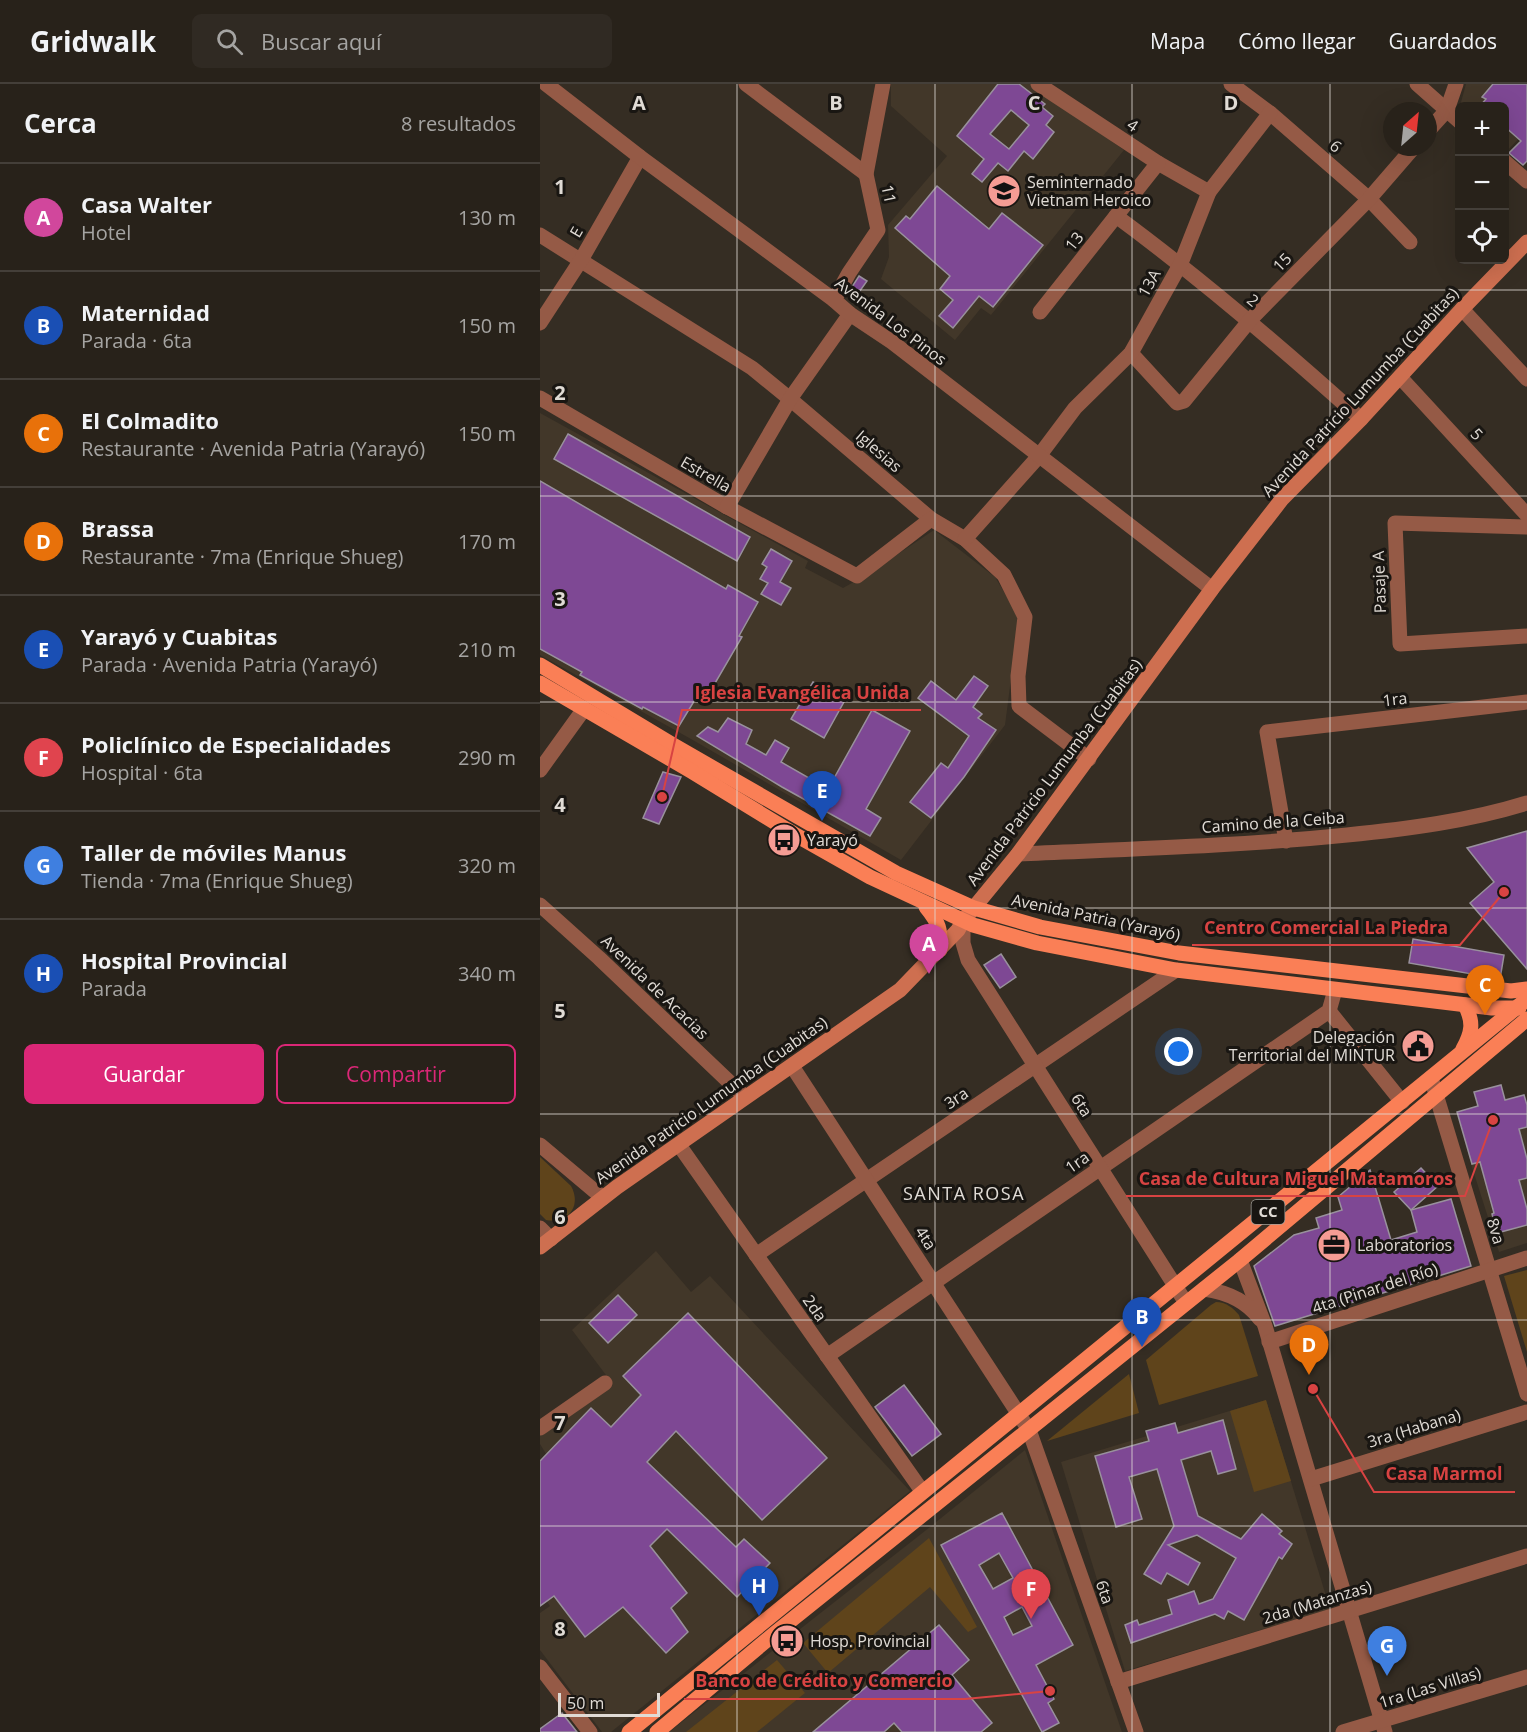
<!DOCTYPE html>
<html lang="es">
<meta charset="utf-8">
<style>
body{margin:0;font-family:"Open Sans",sans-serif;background:#302a23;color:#f1f3f6}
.controls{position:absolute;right:18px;top:18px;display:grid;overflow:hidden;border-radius:9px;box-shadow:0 6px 24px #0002}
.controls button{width:54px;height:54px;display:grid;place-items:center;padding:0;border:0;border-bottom:2px solid #443f39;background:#28221a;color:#f1f3f6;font:30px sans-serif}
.compass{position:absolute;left:843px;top:18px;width:54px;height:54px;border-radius:50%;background:#28221a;box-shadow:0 6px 24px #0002;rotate:27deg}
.scale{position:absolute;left:18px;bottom:15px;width:102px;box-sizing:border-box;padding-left:6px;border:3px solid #e0dbd5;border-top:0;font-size:16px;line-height:21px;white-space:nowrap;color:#e0dbd5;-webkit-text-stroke:4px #191612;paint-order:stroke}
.you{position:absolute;left:639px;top:968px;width:21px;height:21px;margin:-15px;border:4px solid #fff;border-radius:50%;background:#1a73e8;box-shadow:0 0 0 9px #1a73e833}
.badge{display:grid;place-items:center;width:39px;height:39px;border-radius:50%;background:#db2777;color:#fff;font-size:20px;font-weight:700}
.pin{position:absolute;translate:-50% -50px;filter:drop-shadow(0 2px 3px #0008)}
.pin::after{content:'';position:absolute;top:32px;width:21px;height:18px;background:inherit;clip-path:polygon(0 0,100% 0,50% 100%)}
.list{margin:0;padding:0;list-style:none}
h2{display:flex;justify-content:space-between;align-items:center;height:78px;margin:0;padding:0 24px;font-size:26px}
h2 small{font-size:20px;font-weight:400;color:#a5a4a2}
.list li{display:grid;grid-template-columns:39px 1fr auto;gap:18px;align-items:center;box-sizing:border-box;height:108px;padding:0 24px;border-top:2px solid #443f39}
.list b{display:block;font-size:22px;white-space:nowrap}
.list p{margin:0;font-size:20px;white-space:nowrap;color:#a5a4a2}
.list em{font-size:20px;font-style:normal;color:#a5a4a2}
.actions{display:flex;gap:12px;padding:18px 24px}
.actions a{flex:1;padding:14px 0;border:2px solid #db2777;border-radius:9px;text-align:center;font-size:21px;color:#db2777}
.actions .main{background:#db2777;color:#fff}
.icon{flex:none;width:33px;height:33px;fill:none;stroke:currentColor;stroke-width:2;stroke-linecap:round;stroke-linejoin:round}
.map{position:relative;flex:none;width:987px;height:1648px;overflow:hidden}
header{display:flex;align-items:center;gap:36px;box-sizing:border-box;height:84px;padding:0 30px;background:#28221a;border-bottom:2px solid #443f39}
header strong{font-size:28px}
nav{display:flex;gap:33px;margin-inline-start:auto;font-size:21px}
.search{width:420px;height:54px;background:#302a23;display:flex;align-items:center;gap:15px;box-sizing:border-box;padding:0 21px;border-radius:9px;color:#a5a4a2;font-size:22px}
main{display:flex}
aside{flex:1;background:#28221a}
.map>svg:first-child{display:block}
.built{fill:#423729}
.park{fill:#5f441b}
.building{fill:#7e4894;stroke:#99919d;stroke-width:1.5;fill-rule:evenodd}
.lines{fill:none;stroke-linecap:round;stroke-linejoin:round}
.minor{stroke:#955a46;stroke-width:15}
.tertiary{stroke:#955a46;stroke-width:15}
.secondary{stroke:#ce6f50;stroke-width:15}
.primary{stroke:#fa7f56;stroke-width:15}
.grid{fill:none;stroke:#e0dbd5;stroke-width:1.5;stroke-opacity:0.55}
.labels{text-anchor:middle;stroke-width:6;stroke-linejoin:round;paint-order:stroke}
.shield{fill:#191612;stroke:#a4a09a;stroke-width:1.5}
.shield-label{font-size:15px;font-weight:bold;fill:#e0dbd5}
.street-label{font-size:16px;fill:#e0dbd5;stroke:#191612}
.poi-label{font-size:16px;fill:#e0dbd5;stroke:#191612;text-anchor:start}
.neighbourhood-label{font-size:18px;letter-spacing:1.5px;fill:#e0dbd5;stroke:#191612}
.grid-label{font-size:20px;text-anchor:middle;font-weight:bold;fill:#e0dbd5;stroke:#191612;stroke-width:6;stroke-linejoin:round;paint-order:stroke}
.leader{fill:none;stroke:#d84342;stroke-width:2}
.callout-dot{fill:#d84342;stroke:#191612;stroke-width:2}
.callout-label{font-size:18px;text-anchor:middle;font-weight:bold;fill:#d84342;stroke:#191612;stroke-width:6;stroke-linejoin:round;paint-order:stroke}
</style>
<header>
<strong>Gridwalk</strong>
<div class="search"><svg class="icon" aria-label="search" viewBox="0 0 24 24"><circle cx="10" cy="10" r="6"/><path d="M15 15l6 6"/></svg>Buscar aquí</div>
<nav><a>Mapa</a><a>Cómo llegar</a><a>Guardados</a></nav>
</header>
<main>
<aside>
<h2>Cerca<small>8 resultados</small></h2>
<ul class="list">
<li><span class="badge" style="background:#d1479c">A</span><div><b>Casa Walter</b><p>Hotel</p></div><em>130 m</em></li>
<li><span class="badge" style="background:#1a4fb4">B</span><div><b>Maternidad</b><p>Parada · 6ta</p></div><em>150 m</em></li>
<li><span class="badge" style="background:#e8710a">C</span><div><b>El Colmadito</b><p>Restaurante · Avenida Patria (Yarayó)</p></div><em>150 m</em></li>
<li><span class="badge" style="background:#e8710a">D</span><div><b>Brassa</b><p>Restaurante · 7ma (Enrique Shueg)</p></div><em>170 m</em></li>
<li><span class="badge" style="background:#1a4fb4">E</span><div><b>Yarayó y Cuabitas</b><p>Parada · Avenida Patria (Yarayó)</p></div><em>210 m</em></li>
<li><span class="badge" style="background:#e0444e">F</span><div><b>Policlínico de Especialidades</b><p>Hospital · 6ta</p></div><em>290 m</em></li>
<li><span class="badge" style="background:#3f7fe0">G</span><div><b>Taller de móviles Manus</b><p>Tienda · 7ma (Enrique Shueg)</p></div><em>320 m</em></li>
<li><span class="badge" style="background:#1a4fb4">H</span><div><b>Hospital Provincial</b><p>Parada</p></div><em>340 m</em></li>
</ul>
<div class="actions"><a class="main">Guardar</a><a>Compartir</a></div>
</aside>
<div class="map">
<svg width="987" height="1648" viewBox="0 0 987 1648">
<rect width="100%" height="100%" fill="#352d23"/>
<g class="built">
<polygon points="351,0 490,0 584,66 451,231 441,224 415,256 341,195 349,173 348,141 407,72 351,22"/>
<polygon points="926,0 987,0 987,46 965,69 964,22 920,22"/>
<polygon points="0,329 268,477 265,484 303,504 328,490 394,446 455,493 479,533 465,641 361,776 151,655 0,571"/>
<polygon points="987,1043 987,1159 959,1168 931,1080 984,1066 979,1045"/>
<polygon points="116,1167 151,1208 170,1192 370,1407 71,1648 62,1648 0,1566 0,1529 10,1522 0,1507 11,1378 0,1360 0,1349 69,1295 32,1246"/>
<polygon points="726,1316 790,1525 585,1587 521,1378"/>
<polygon points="485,1366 582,1648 129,1648 390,1443"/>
</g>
<g class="park">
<path d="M0,1073L31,1102C42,1122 28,1140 6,1136L0,1130Z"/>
<polygon points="987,1186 987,1268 964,1192"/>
<path d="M676,1218C686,1218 693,1224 699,1231L718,1292L619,1321L606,1276L671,1221Z"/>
<polygon points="589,1290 599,1329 507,1357"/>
<polygon points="726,1316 751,1397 714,1408 690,1327"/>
<polygon points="389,1454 437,1543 428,1548 390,1503 288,1589 263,1559"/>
<polygon points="237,1576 265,1609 217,1648 146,1648"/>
</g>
<g class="building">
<path d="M458,0H479L505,20L502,23L513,32L506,41L514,48L493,75L484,67L468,87L458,79L442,98L432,90L444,75L417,52ZM471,26L489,41L469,65L450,50Z"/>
<polygon points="953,0 987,0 987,77 983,81 969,69 981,57 964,42 964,22 940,22 946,15 942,13"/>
<polygon points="397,102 449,145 462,129 503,161 453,223 439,212 413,244 399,232 413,216 400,205 410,192 355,144 366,132 370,135"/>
<polygon points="319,192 327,197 317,211 310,206"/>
<polygon points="28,350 210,453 197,477 14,375"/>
<polygon points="0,397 186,505 188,501 218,518 199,552 202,553 167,613 159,609 139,642 103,623 102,625 40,591 42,588 0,565"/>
<polygon points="231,465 252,477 240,498 251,504 241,521 221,510 228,499 220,495 227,483 222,480"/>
<polygon points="434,592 448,602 433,623 442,630 438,634 456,646 424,693 391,734 370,718 401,679 408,684 429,652 378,614 391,597 416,616"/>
<polygon points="273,598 305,616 284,654 251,635"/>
<polygon points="332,626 370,647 326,725 341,734 330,752 242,703 157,652 168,643 178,648 188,634 212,646 206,660 226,671 235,656 249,664 241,678 288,705"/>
<polygon points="123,688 141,693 119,740 103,734"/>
<polygon points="987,747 987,885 930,819 954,798 927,764"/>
<polygon points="873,855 964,871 960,895 869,879"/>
<polygon points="461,870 476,893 460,904 444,881"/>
<polygon points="882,949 892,961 874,976 863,963"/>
<polygon points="961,1001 965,1016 984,1011 987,1021 987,1043 979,1045 987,1075 987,1094 979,1096 987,1125 987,1141 957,1149 952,1130 954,1129 940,1078 932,1080 917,1028 938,1022 934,1008"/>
<polygon points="881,1084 898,1102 871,1126 854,1108"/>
<polygon points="830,1086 851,1156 877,1148 871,1126 911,1115 931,1182 735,1242 714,1182 754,1151 779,1144 776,1134 802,1126 798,1113"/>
<polygon points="78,1211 97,1231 68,1259 49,1239"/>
<polygon points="148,1229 287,1374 222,1436 136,1347 107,1378 196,1463 204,1455 230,1479 197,1513 127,1445 110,1462 147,1509 131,1524 148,1548 126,1569 83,1523 45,1553 14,1512 0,1522 0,1377 51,1324 71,1343 101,1311 83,1292"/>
<polygon points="364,1301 401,1350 372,1372 335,1323"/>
<polygon points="683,1336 696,1385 678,1390 671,1367 641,1376 658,1432 701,1455 722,1430 742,1447 739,1450 752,1460 742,1475 739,1473 704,1536 688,1527 684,1535 675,1530 591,1559 585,1541 597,1536 599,1541 632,1530 628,1516 654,1507 659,1520 673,1515 696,1474 657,1451 628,1461 660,1479 648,1501 627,1489 621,1500 604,1490 634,1442 617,1385 589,1393 602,1435 576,1443 555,1372 609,1357 606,1347 635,1339 638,1349"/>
<path d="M462,1429L533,1561L496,1581L514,1615L508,1619L519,1639L502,1648L401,1461ZM459,1469L473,1494L453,1505L439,1481ZM482,1523L492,1542L473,1551L464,1533Z"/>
<polygon points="399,1541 429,1576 412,1591 452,1639 441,1648 362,1648 354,1639 344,1648 273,1648"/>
<polygon points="22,1629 37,1648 0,1648 0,1645"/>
</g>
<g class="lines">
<g class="minor">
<polyline points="206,0 326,90"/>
<polyline points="498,0 618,79 669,108"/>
<polyline points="691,0 730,29 829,115 870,158"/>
<polyline points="877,0 920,38"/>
<polyline points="888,47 907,26 916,0"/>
<polyline points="964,77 987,97"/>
<path d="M576,132C663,196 741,263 821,335"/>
<polyline points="0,151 212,284 250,315 391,435 425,455 464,491 485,533 478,592 479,622 549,675"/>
<polyline points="294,216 309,189 338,146 326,90 343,0"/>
<polyline points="922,225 987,295"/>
<polyline points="500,228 618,79"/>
<polyline points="0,239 41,176 100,73"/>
<polyline points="591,269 637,319 644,317 710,236 829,115 874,63"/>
<polyline points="860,293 987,431"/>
<polyline points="0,314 187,423 317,492 391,435"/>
<polyline points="187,423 250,315 310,230"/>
<polyline points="987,443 855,439 860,560 987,552"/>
<polyline points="425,455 499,372 535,324 591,269 641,179 669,108 730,29"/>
<polyline points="0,686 44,625"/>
<polyline points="746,757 727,648 987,618"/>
<path d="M478,770C588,765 698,762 807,751C867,745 929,737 987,719"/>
<polyline points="0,821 59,874 205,1013"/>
<polyline points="789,927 862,1018"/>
<polyline points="891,994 987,1310"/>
<polyline points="139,1061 382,1407"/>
<polyline points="216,1171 636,886"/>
<polyline points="700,1176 725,1242 845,1648"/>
<path d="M664,1205C686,1208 706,1216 720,1235"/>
<polyline points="729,1258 987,1174"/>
<polyline points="287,1272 789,927 795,906"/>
<polyline points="0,1344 65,1299"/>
<polyline points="771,1395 987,1328"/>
<polyline points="0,1583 50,1648"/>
<polyline points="578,1598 987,1472"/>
<polyline points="803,1648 987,1593"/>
</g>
<g class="tertiary">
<polyline points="6,0 100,73 294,216 310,230 352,258 672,505"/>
<polyline points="423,837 423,859 428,876 646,1219"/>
<polyline points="252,982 489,1346 596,1648"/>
<polyline points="0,1061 63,1114"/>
<polyline points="0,1144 11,1155"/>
</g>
<polyline class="secondary" points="0,1163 77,1103 360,906 418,846 423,837 478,770 672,505 742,415 821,335 922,225 987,158"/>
<g class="primary">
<polyline points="0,581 133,661 356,789 434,824 500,843 639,869 971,907 987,905"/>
<polyline points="0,599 151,687 254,750 330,793 433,841 497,859 636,886 952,924 979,924"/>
<path d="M386,823C399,839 401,845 400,866"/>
<path d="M923,965C932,949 934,938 925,921"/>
<polyline points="89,1648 987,915"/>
<polyline points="117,1648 234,1550 700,1176 987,935"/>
</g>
</g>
<path class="grid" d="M197,0V1648M395,0V1648M592,0V1648M790,0V1648M0,206H987M0,412H987M0,618H987M0,824H987M0,1030H987M0,1236H987M0,1442H987"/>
<defs>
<symbol id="school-disc" viewBox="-11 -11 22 22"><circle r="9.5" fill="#f59c94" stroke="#191612"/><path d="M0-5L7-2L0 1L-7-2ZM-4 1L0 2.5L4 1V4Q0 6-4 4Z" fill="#111"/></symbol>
<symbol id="bus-disc" viewBox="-11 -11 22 22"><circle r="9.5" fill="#f59c94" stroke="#191612"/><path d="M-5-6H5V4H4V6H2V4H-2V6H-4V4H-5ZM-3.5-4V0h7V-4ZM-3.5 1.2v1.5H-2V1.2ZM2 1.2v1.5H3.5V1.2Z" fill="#111"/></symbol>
<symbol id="civic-disc" viewBox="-11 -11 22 22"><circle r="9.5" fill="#f59c94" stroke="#191612"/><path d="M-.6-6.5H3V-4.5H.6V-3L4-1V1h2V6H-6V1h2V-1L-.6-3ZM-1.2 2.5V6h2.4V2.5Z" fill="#111"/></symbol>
<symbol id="office-disc" viewBox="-11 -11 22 22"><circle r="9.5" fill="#f59c94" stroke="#191612"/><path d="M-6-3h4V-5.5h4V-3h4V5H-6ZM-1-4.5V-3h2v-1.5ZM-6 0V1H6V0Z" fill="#111"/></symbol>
</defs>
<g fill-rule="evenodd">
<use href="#school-disc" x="445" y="88" width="38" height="38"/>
<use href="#bus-disc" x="225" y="737" width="38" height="38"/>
<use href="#civic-disc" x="859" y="943" width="38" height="38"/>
<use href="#office-disc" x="775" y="1142" width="38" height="38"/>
<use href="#bus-disc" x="228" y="1538" width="38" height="38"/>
</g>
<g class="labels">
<rect class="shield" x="711.5" y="1116" width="33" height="24" rx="4.5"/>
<g class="shield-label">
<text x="728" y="1133">CC</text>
</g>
<g class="street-label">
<text transform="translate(593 41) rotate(34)" y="6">4</text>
<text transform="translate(796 62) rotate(41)" y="6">6</text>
<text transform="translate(349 110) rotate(78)" y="6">11</text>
<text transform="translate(36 148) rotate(-60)" y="6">E</text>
<text transform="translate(534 157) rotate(-51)" y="6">13</text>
<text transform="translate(742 178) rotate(-45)" y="6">15</text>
<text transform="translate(609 199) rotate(-61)" y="6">13A</text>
<text transform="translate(713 216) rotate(40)" y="6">2</text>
<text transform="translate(351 237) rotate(37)" y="6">Avenida Los Pinos</text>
<text transform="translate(820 308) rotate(-47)" y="6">Avenida Patricio Lumumba (Cuabitas)</text>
<text transform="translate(937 350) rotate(47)" y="6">5</text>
<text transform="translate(339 367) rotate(41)" y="6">Iglesias</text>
<text transform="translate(166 390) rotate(30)" y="6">Estrella</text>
<text transform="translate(839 498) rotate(-92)" y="6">Pasaje A</text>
<text transform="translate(855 615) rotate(-7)" y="6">1ra</text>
<text transform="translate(514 688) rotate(-53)" y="6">Avenida Patricio Lumumba (Cuabitas)</text>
<text transform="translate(733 738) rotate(-4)" y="6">Camino de la Ceiba</text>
<text transform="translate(556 833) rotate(12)" y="6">Avenida Patria (Yarayó)</text>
<text transform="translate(115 903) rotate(44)" y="6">Avenida de Acacias</text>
<text transform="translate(416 1014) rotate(-34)" y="6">3ra</text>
<text transform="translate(171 1016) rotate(-35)" y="6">Avenida Patricio Lumumba (Cuabitas)</text>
<text transform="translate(542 1021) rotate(57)" y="6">6ta</text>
<text transform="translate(537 1078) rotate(-35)" y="6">1ra</text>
<text transform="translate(956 1147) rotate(73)" y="6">8va</text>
<text transform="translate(386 1154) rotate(57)" y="6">4ta</text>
<text transform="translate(835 1204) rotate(-18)" y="6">4ta (Pinar del Río)</text>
<text transform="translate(275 1224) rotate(55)" y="6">2da</text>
<text transform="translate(874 1344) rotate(-17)" y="6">3ra (Habana)</text>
<text transform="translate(565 1508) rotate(71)" y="6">6ta</text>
<text transform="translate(777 1518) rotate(-17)" y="6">2da (Matanzas)</text>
<text transform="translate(890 1603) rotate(-17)" y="6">1ra (Las Villas)</text>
</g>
<g class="poi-label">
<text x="487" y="104">Seminternado<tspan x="487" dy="18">Vietnam Heroico</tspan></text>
<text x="267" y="762">Yarayó</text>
<text x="855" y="959" text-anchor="end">Delegación<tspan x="855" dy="18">Territorial del MINTUR</tspan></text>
<text x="817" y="1167">Laboratorios</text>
<text x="270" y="1563">Hosp. Provincial</text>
</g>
<g class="neighbourhood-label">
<text x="424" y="1116">SANTA ROSA</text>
</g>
</g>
<g class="grid-label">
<text x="99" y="26">A</text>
<text x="296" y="26">B</text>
<text x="494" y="26">C</text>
<text x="691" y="26">D</text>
<text x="20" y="110">1</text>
<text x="20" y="316">2</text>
<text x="20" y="522">3</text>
<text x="20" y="728">4</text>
<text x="20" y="934">5</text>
<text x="20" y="1140">6</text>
<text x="20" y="1346">7</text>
<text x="20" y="1552">8</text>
</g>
<path class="leader" d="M122 713L142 626H381M964 808L920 861H652M953 1036L925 1112H586M773 1305L834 1408H975M510 1607L425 1615H144"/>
<g class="callout-dot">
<circle cx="122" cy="713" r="6"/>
<circle cx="964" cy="808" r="6"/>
<circle cx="953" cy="1036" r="6"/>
<circle cx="773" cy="1305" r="6"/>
<circle cx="510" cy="1607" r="6"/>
</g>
<g class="callout-label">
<text x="262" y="615">Iglesia Evangélica Unida</text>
<text x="786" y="850">Centro Comercial La Piedra</text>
<text x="756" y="1101">Casa de Cultura Miguel Matamoros</text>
<text x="904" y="1396">Casa Marmol</text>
<text x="284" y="1603">Banco de Crédito y Comercio</text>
</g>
</svg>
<div class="controls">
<button>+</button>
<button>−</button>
<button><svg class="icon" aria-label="locate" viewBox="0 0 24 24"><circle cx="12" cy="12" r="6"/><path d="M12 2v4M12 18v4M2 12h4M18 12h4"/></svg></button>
</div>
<svg class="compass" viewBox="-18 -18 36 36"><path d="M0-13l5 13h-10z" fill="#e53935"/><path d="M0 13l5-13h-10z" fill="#a5a4a2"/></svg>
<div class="scale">50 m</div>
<div class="you"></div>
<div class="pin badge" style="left:389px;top:890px;background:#d1479c">A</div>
<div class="pin badge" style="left:602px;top:1263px;background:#1a4fb4">B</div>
<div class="pin badge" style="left:945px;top:931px;background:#e8710a">C</div>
<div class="pin badge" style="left:769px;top:1291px;background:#e8710a">D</div>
<div class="pin badge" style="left:282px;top:737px;background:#1a4fb4">E</div>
<div class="pin badge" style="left:491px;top:1535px;background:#e0444e">F</div>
<div class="pin badge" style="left:847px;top:1592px;background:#3f7fe0">G</div>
<div class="pin badge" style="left:219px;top:1532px;background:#1a4fb4">H</div>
</div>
</main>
